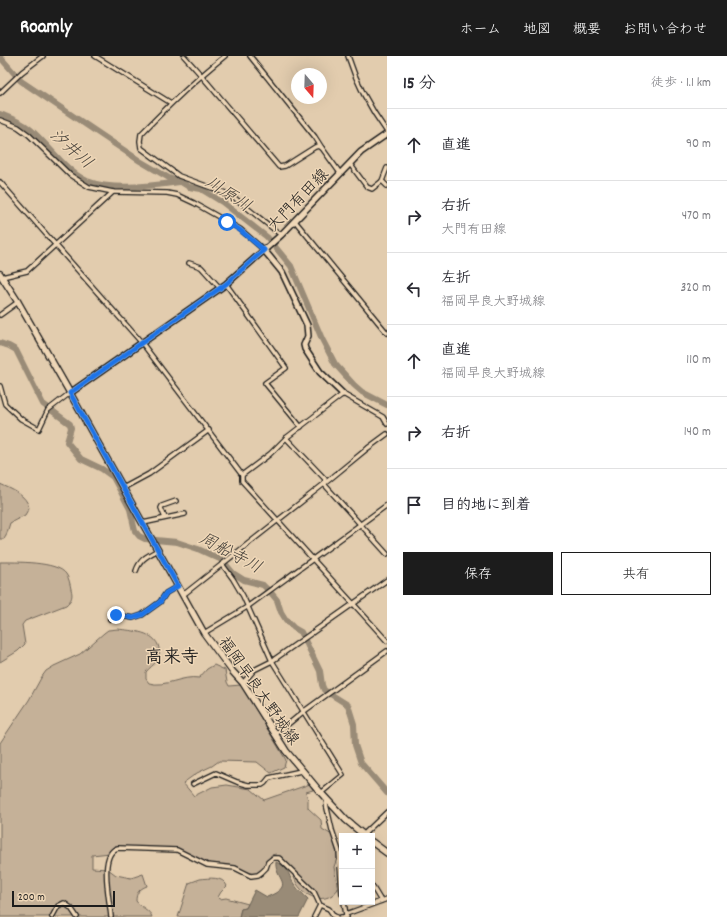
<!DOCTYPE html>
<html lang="ja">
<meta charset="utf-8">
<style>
body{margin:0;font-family:Dekko,"Klee One",sans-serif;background:#f7f7f7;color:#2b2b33}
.controls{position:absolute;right:12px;bottom:12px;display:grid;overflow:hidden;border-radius:0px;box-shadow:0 4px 16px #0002}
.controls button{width:36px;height:36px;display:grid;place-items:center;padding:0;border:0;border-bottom:1px solid #e1e1e2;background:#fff;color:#2b2b33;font:20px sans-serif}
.compass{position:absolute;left:291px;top:12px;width:36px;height:36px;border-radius:50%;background:#fff;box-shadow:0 4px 16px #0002;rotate:161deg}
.scale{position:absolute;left:12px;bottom:10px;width:103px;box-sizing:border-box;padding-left:4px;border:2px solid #1c1c1c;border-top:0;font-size:11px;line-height:14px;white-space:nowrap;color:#1c1c1c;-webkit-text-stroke:3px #efd7b7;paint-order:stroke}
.stop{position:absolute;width:12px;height:12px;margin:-9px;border:3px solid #1a73e8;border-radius:50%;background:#fff}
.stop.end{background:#1a73e8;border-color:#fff;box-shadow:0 1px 4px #0008}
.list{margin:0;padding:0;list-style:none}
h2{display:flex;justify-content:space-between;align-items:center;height:52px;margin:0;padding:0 16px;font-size:17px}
h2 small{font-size:13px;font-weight:400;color:#7c7c81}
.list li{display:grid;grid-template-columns:26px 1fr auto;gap:12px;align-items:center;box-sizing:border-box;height:72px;padding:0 16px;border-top:1px solid #e1e1e2}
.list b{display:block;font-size:15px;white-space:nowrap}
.list p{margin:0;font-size:13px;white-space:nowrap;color:#7c7c81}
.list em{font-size:13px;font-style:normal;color:#7c7c81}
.actions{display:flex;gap:8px;padding:12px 16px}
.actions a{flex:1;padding:9px 0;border:1px solid #1c1c1c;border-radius:0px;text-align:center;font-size:14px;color:#1c1c1c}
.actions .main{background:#1c1c1c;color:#fff}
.icon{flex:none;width:22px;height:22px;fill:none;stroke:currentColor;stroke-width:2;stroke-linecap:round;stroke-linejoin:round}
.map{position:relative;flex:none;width:387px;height:861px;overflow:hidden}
header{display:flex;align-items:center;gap:24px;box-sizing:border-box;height:56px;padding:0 20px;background:#1c1c1c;color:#fff}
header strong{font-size:19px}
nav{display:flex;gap:22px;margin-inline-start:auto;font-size:14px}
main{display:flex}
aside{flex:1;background:#fff}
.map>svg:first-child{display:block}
.green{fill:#c5b198;stroke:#70665a}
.water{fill:#998b77;stroke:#675f53}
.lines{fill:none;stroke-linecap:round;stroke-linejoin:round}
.river{stroke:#998b77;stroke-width:6}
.street-casing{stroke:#1c1c1c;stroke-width:6}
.secondary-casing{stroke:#1c1c1c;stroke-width:8}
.primary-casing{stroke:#1c1c1c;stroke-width:8}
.street{stroke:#efd7b7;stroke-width:3.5}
.secondary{stroke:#efd7b7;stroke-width:5}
.primary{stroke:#efd7b7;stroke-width:5.5}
.route{stroke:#1a73e8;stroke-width:5}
.labels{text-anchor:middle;stroke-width:3;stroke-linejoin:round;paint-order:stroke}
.street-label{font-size:16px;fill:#1c1c1c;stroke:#efd7b7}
.water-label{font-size:17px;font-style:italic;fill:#48433c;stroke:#efd7b7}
.quarter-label{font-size:18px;font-weight:bold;fill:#1c1c1c;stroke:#efd7b7}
</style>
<header>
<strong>Roamly</strong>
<nav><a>ホーム</a><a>地図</a><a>概要</a><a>お問い合わせ</a></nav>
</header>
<main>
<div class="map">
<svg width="387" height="861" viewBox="0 0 387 861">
<rect width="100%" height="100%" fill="#e2ccae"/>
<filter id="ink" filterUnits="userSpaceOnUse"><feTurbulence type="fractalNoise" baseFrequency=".025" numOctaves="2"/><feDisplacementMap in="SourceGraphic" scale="8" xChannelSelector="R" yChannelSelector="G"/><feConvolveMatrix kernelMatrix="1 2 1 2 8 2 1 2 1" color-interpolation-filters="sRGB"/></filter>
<g filter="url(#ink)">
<g class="green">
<path d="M0,428C11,433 27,439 29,452L25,459L10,467L6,480L4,483H0Z"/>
<path d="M0,506C15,506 57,505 66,518C69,522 70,528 71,533C73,540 72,544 66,549L25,565L22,569L25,588L18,595L0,606Z"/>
<path d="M118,573C132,575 155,575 159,592C160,597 159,601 157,605C154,609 149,612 146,616V623L149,627C165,632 182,619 199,622L207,613L214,609L225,614L227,626L229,630L241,629L286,704L284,711L271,717L257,706L219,705L212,710L197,717L183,727L194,740L212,731L227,729L251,733L264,744L310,728L313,734L306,736L308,744V752L321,764L322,773L332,779L337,797V802L334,811L338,833C327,849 307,843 297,828C295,824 293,818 290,814C286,808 281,803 276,798L271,799L266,813L257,819L231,810L210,808L198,803L178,792L114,790L110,797L92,799V812L108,813L116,819L131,822L143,818L147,830C139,833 136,837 136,845C140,851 150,854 152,861H0V687L29,644L41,622L46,615L54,610L80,598L104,577L108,574Z"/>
<path d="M200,823C209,822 223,820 227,830L221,836L218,841L220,843L226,842L248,848L246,852L241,853L239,861H178L189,827Z"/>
</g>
<path class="water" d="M276,806C291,813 286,816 294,828C298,834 303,838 308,843L299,861H239L241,853L246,852L255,834L267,841C297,829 274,823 276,806Z"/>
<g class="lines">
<g class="river">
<polyline points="0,1 21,25 140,105 169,122 181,126 189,131 201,133 222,146 267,181 291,210 322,283 335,308 354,329 362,336 387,349"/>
<path d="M0,58C10,62 21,66 30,73C48,88 66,116 87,125C112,135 153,130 179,126"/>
<polyline points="0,287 9,290 16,294 43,348 70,368 71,372 67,386 81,403 102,413 113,421 130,453 135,475 139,480 145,483 177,486 198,493 222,504 233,517 244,524 263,529 272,538 277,544 281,556 286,564 294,572 301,576 320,615 322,629 324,634 348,649 354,668 355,689 361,707 387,737"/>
</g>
<defs>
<g id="street">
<polyline points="95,0 171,47"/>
<polyline points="184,0 201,19 279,111 285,110 315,91 319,90 322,92"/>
<path d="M225,0C195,24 168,50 141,78L140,85L141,92L179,120L231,139L281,179"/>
<polyline points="250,0 315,81 322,92 340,117"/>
<path d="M348,0C357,29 369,51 387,76"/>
<polyline points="0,37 22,16 43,0"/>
<polyline points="0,64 18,71 29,79 70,119 89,131 113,136 167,137 177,139 194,147 240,173 264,194"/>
<polyline points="350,108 367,131 372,133 382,125 387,112"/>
<polyline points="382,125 387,130"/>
<polyline points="0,126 142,287 242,419 242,425 387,585"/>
<polyline points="295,165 387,277"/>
<polyline points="189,207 201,211 220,232"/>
<polyline points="2,221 27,215 113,136"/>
<polyline points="226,228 286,312 265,327 301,371"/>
<polyline points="0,259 18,246"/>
<polyline points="0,330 5,348 21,363 39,373 48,354 70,337"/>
<polyline points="387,368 383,361 343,338 286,382 325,423 324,428 387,498"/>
<polyline points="242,419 270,398 286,382"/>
<polyline points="123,432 149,418 209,374"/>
<polyline points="165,462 161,452 162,450 176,445"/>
<polyline points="143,467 185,458"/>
<polyline points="222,508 233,523 243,540 272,605 343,719 321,737"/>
<path d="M136,515C140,503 147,500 158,494"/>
<polyline points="183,539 324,428 368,392 387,378"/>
<polyline points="110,563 116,559 133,562 142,559 160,546 166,537 178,530"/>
<polyline points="204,577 247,551 387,449"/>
<polyline points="243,627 254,614 272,605 387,524"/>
<polyline points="275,679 303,656 387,595"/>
<polyline points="193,728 216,717 237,726 248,729 262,729 265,727 269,722 301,715"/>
<polyline points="327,744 326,748 332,774 339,795 342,838"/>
<polyline points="363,779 387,756"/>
<polyline points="372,830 381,845"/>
<polyline points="344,846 346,859"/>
<polyline points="346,858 387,843"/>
<polyline points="52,861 58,850 64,847 71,852 77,861"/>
<path d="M111,861C110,845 98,797 118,792L177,794L207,809L235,812L251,820L258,819L262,816L266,812L268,806L273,802H279L314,836L320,849L329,853L334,860L337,861"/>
<polyline points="314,861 320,849"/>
<polyline points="341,861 347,861"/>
</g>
<g id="secondary">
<polyline points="264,194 282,216 307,269 308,280 304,289 305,293 320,316 343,338"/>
<polyline points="70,337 226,228 281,179 361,96 387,78"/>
</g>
<g id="primary">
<polyline points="0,218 18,246 70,337 204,577 232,615 243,627 286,695 321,737 346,764 365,780"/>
<polyline points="372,786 387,797"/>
</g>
</defs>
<use href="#street" class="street-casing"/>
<use href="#secondary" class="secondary-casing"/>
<use href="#primary" class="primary-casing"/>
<use href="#street" class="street"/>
<use href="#secondary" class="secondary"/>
<use href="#primary" class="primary"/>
</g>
</g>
<g class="lines" filter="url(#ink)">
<polyline class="route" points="116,559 133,562 142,559 160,546 166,537 178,530 70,337 226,228 264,194 240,174 227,166"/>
</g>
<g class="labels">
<g class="street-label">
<text transform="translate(297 143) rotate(-46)" y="6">大門有田線</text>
<text transform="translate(260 634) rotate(55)" y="6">福岡早良大野城線</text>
</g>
<g class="water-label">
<text transform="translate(72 92) rotate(41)" y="6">汐井川</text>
<text transform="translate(229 137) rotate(33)" y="6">川原川</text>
<text transform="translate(231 496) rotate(28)" y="6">周船寺川</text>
</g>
<g class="quarter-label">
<text x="172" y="606">高来寺</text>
</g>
</g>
</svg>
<div class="controls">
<button>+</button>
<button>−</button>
</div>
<svg class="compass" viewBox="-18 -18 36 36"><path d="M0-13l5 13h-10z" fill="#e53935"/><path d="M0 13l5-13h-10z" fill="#7c7c81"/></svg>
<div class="scale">200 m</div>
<div class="stop" style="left:227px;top:166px"></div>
<div class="stop end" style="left:116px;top:559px"></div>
</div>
<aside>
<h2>15 分<small>徒歩 · 1.1 km</small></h2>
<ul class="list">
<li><svg class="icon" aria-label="ahead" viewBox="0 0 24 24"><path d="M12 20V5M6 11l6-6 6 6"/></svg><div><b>直進</b></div><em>90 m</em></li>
<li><svg class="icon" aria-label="right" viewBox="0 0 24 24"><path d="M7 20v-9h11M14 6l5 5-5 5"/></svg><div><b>右折</b><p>大門有田線</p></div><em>470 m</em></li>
<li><svg class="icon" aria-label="left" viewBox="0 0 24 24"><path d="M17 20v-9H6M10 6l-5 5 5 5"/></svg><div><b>左折</b><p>福岡早良大野城線</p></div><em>320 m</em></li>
<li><svg class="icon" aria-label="ahead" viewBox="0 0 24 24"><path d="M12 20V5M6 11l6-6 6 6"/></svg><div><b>直進</b><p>福岡早良大野城線</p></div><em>110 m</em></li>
<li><svg class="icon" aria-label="right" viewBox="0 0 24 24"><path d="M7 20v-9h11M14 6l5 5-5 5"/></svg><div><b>右折</b></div><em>140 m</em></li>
<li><svg class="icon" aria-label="arrive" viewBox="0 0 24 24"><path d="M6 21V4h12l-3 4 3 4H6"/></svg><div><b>目的地に到着</b></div></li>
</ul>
<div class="actions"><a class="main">保存</a><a>共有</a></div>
</aside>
</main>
